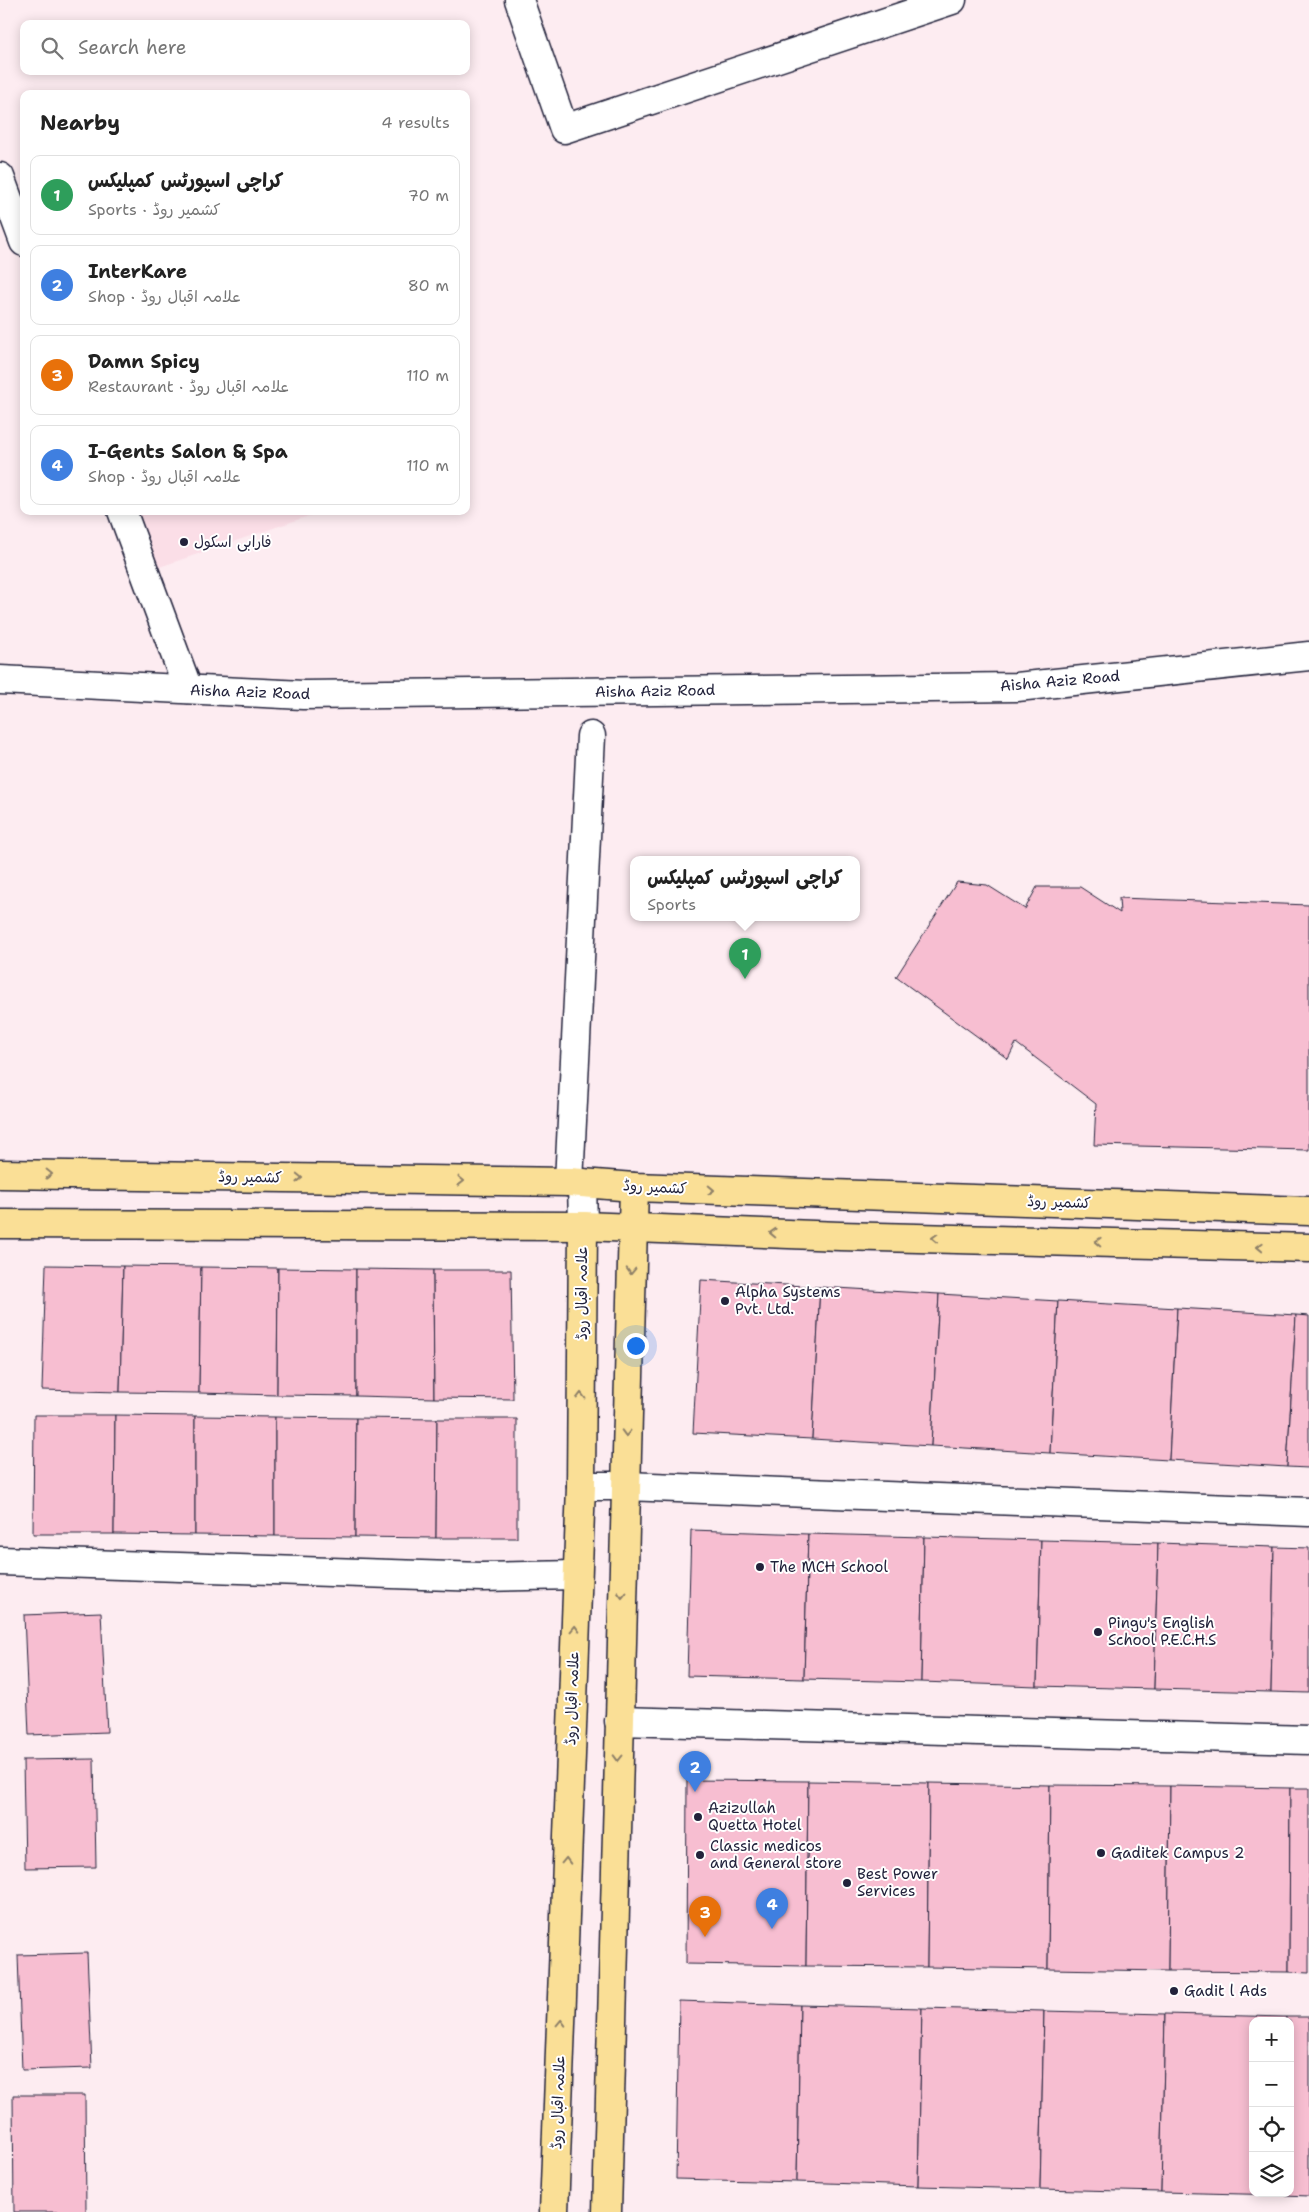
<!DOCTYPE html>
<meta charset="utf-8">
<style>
body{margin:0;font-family:"Shantell Sans","Playpen Sans Arabic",sans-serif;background:#f2f2f2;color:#222}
.controls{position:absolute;right:15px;bottom:15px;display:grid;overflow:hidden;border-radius:10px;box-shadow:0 2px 12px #0003}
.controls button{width:45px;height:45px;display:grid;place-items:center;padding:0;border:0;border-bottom:1px solid #e0e0e0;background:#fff;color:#222;font:25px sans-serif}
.you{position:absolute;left:635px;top:1345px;width:18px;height:18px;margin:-12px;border:4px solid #fff;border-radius:50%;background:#1a73e8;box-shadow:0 0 0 8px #1a73e833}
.badge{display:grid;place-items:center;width:32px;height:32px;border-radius:50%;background:#22223b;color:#fff;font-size:16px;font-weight:700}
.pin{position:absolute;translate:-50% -41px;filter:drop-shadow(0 1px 2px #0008)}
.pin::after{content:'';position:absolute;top:26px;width:18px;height:15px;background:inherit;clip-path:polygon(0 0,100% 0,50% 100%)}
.popup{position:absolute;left:630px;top:856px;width:230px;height:65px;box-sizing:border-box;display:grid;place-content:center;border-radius:10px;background:#fff;filter:drop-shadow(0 1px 4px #0005);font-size:16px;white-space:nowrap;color:#767676}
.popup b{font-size:19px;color:#222}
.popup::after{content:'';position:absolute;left:50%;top:100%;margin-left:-10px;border:10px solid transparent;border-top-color:#fff}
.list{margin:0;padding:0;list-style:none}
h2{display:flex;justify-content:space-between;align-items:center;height:65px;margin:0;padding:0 20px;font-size:21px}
h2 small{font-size:16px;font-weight:400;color:#767676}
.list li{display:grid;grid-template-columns:32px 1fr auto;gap:15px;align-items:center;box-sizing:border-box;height:80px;margin:0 10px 10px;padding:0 10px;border:1px solid #e0e0e0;border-radius:10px}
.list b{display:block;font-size:19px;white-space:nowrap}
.list p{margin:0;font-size:16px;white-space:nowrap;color:#767676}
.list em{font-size:16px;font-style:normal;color:#767676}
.icon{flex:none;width:28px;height:28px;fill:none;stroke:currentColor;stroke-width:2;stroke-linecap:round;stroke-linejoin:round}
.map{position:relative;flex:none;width:1309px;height:2212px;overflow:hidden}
.search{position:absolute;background:#fff;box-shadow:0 2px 12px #0003;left:20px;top:20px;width:450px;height:55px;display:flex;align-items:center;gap:12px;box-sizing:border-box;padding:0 18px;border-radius:10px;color:#767676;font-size:19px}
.panel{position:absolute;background:#fff;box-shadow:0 2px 12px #0003;left:20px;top:90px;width:450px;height:425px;border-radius:10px}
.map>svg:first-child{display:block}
.built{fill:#fbdee7}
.building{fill:#f7bed1;stroke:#22223b}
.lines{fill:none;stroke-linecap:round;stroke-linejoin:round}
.minor-casing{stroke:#22223b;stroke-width:31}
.major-casing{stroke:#22223b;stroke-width:31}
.minor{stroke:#fff;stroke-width:28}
.major{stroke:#fadf96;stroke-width:28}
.oneway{stroke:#8e8068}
.poi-dot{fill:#22223b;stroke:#fff;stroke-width:2}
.labels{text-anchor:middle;stroke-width:4;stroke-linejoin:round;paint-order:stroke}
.poi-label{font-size:15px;fill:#22223b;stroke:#fff;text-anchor:start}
.street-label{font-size:15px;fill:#22223b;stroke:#fff}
</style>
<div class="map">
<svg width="1309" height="2212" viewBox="0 0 1309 2212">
<rect width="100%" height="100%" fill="#fdecf1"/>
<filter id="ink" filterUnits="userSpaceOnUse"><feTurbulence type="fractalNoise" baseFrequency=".02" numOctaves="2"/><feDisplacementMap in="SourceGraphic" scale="10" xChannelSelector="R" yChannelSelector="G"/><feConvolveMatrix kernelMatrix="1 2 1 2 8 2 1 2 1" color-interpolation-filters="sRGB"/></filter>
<g filter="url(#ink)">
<polygon class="built" points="122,511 323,511 145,572"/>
<g class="building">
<polygon points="957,882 987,885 1025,909 1037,887 1080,887 1120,913 1119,898 1309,905 1309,1150 1094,1145 1096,1104 1016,1043 1008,1059 896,977"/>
<polygon points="46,1265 123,1266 120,1392 42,1390"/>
<polygon points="123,1266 201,1267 199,1393 120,1392"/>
<polygon points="201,1267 278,1268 277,1395 199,1393"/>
<polygon points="278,1268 356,1269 356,1396 277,1395"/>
<polygon points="356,1269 433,1270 434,1398 356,1396"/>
<polygon points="433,1270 511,1270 513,1399 434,1398"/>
<polygon points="701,1280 820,1287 812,1439 693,1433"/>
<polygon points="820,1287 939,1294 931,1446 812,1439"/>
<polygon points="939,1294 1058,1301 1050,1453 931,1446"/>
<polygon points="1058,1301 1177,1308 1169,1460 1050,1453"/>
<polygon points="1177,1308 1296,1315 1287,1467 1169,1460"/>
<polygon points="1296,1315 1309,1316 1309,1468 1287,1467"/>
<polygon points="34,1415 115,1415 114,1534 33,1534"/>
<polygon points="115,1415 195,1416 195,1535 114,1534"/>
<polygon points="195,1416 275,1417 275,1536 195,1535"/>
<polygon points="275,1417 356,1418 355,1537 275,1536"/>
<polygon points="356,1418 437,1419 436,1538 355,1537"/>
<polygon points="437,1419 517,1419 517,1538 436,1538"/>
<polygon points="691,1530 808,1534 804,1679 687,1676"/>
<polygon points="808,1534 924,1537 921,1682 804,1679"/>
<polygon points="924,1537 1041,1540 1037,1686 921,1682"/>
<polygon points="1041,1540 1158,1543 1154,1689 1037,1686"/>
<polygon points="1158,1543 1274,1547 1271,1692 1154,1689"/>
<polygon points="1274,1547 1309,1548 1309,1693 1271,1692"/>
<polygon points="101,1612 107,1732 29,1735 24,1615"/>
<polygon points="94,1759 96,1867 25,1868 23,1760"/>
<polygon points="687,1780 808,1781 806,1966 686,1964"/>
<polygon points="808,1781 929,1783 927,1967 806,1966"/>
<polygon points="929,1783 1050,1785 1048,1969 927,1967"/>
<polygon points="1050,1785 1170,1786 1168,1971 1048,1969"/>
<polygon points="1170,1786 1290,1788 1289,1972 1168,1971"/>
<polygon points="1290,1788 1309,1788 1309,1973 1289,1972"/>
<polygon points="87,1953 92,2068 22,2070 18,1955"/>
<polygon points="679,2001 800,2005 797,2182 676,2179"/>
<polygon points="800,2005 922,2008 918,2186 797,2182"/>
<polygon points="922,2008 1044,2011 1040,2189 918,2186"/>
<polygon points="1044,2011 1165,2014 1161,2192 1040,2189"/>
<polygon points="1165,2014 1286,2017 1286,2021 1253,2021 1253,2193 1283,2193 1283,2195 1161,2192"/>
<polygon points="1286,2017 1309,2017 1309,2196 1283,2195 1283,2193 1290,2193 1290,2021 1286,2021"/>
<polygon points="13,2095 85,2095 86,2212 14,2212"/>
</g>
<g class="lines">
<defs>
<g id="minor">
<polyline points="519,0 564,129 952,0"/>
<polyline points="0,177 24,242"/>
<polyline points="122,511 188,689"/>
<polyline points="0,680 303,695 1017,687 1309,656"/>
<polyline points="569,1182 591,736"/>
<polyline points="582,1183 583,1226"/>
<polyline points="581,1486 625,1486 1309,1512"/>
<polyline points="0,1561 482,1577 576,1575"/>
<polyline points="619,1721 1309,1740"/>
</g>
<g id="major">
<polyline points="0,1174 569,1182 634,1187 1309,1211"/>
<polyline points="0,1224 583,1226 840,1236 1309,1248"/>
<polyline points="554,2212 581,1486 583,1226"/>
<polyline points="607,2212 634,1187"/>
</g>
</defs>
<use href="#minor" class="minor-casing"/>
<use href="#major" class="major-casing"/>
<use href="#minor" class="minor"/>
<use href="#major" class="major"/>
</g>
<defs><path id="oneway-chevron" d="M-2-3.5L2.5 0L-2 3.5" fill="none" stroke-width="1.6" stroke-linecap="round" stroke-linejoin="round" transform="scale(1.25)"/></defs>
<g class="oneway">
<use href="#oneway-chevron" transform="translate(49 1174) rotate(1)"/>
<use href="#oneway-chevron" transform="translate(299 1178) rotate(1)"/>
<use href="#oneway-chevron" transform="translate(461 1181) rotate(1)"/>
<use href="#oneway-chevron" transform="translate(711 1190) rotate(2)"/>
<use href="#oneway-chevron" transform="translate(773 1233) rotate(-178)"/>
<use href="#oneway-chevron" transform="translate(935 1238) rotate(-178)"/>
<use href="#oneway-chevron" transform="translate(1098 1242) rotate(-178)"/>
<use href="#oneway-chevron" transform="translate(1260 1247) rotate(-178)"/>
<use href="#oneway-chevron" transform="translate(631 1271) rotate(92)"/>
<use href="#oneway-chevron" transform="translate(581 1396) rotate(-90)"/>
<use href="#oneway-chevron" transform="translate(626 1433) rotate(92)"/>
<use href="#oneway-chevron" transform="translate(622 1595) rotate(91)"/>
<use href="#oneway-chevron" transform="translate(575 1629) rotate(-88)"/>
<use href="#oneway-chevron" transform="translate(618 1758) rotate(91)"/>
<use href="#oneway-chevron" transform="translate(566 1861) rotate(-88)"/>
<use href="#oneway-chevron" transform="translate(561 2023) rotate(-88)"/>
</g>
</g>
<g class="poi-dot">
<circle cx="184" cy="542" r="5"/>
<circle cx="725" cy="1301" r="5"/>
<circle cx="760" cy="1567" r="5"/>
<circle cx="1098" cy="1632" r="5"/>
<circle cx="698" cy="1817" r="5"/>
<circle cx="1101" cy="1853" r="5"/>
<circle cx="700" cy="1855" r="5"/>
<circle cx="847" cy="1883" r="5"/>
<circle cx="1174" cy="1991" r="5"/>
</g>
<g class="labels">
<g class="poi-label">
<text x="194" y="547">فارابی اسکول</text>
<text x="735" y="1297">Alpha Systems<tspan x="735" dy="17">Pvt. Ltd.</tspan></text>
<text x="770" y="1572">The MCH School</text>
<text x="1108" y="1628">Pingu's English<tspan x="1108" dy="17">School P.E.C.H.S</tspan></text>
<text x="708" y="1813">Azizullah<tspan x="708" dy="17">Quetta Hotel</tspan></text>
<text x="710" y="1851">Classic medicos<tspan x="710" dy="17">and General store</tspan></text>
<text x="1111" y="1858">Gaditek Campus 2</text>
<text x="857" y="1879">Best Power<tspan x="857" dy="17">Services</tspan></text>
<text x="1184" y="1996">Gadit l Ads</text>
</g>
<g class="street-label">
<text transform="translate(1060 681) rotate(-5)" y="5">Aisha Aziz Road</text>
<text transform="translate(655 691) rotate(-1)" y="5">Aisha Aziz Road</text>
<text transform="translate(250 692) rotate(2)" y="5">Aisha Aziz Road</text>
<text transform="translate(250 1177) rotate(1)" y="5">کشمیر روڈ</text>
<text transform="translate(655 1187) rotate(3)" y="5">کشمیر روڈ</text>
<text transform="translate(1059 1202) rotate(2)" y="5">کشمیر روڈ</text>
<text transform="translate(582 1293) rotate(-90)" y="5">علامہ اقبال روڈ</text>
<text transform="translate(572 1698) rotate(-88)" y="5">علامہ اقبال روڈ</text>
<text transform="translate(558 2102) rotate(-88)" y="5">علامہ اقبال روڈ</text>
</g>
</g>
</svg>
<div class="controls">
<button>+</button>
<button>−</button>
<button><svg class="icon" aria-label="locate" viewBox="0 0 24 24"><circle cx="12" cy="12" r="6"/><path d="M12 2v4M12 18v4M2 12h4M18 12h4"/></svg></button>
<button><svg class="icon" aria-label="layers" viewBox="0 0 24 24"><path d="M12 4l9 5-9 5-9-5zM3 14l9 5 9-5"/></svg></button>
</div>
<div class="you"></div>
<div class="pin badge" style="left:745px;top:979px;background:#2e9e5b">1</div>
<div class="popup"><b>کراچی اسپورٹس کمپلیکس</b>Sports</div>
<div class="pin badge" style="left:695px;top:1792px;background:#3f7fe0">2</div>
<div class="pin badge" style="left:705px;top:1937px;background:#e8710a">3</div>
<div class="pin badge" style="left:772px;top:1929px;background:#3f7fe0">4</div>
<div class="search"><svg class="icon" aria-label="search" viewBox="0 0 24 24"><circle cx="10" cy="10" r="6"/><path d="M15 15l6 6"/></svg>Search here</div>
<section class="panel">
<h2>Nearby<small>4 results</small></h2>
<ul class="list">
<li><span class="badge" style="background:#2e9e5b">1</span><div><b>کراچی اسپورٹس کمپلیکس</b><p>Sports · کشمیر روڈ</p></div><em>70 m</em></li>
<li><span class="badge" style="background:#3f7fe0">2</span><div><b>InterKare</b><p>Shop · علامہ اقبال روڈ</p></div><em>80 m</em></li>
<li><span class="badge" style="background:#e8710a">3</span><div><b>Damn Spicy</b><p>Restaurant · علامہ اقبال روڈ</p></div><em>110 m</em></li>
<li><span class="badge" style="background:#3f7fe0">4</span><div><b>I-Gents Salon &amp; Spa</b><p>Shop · علامہ اقبال روڈ</p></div><em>110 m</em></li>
</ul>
</section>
</div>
